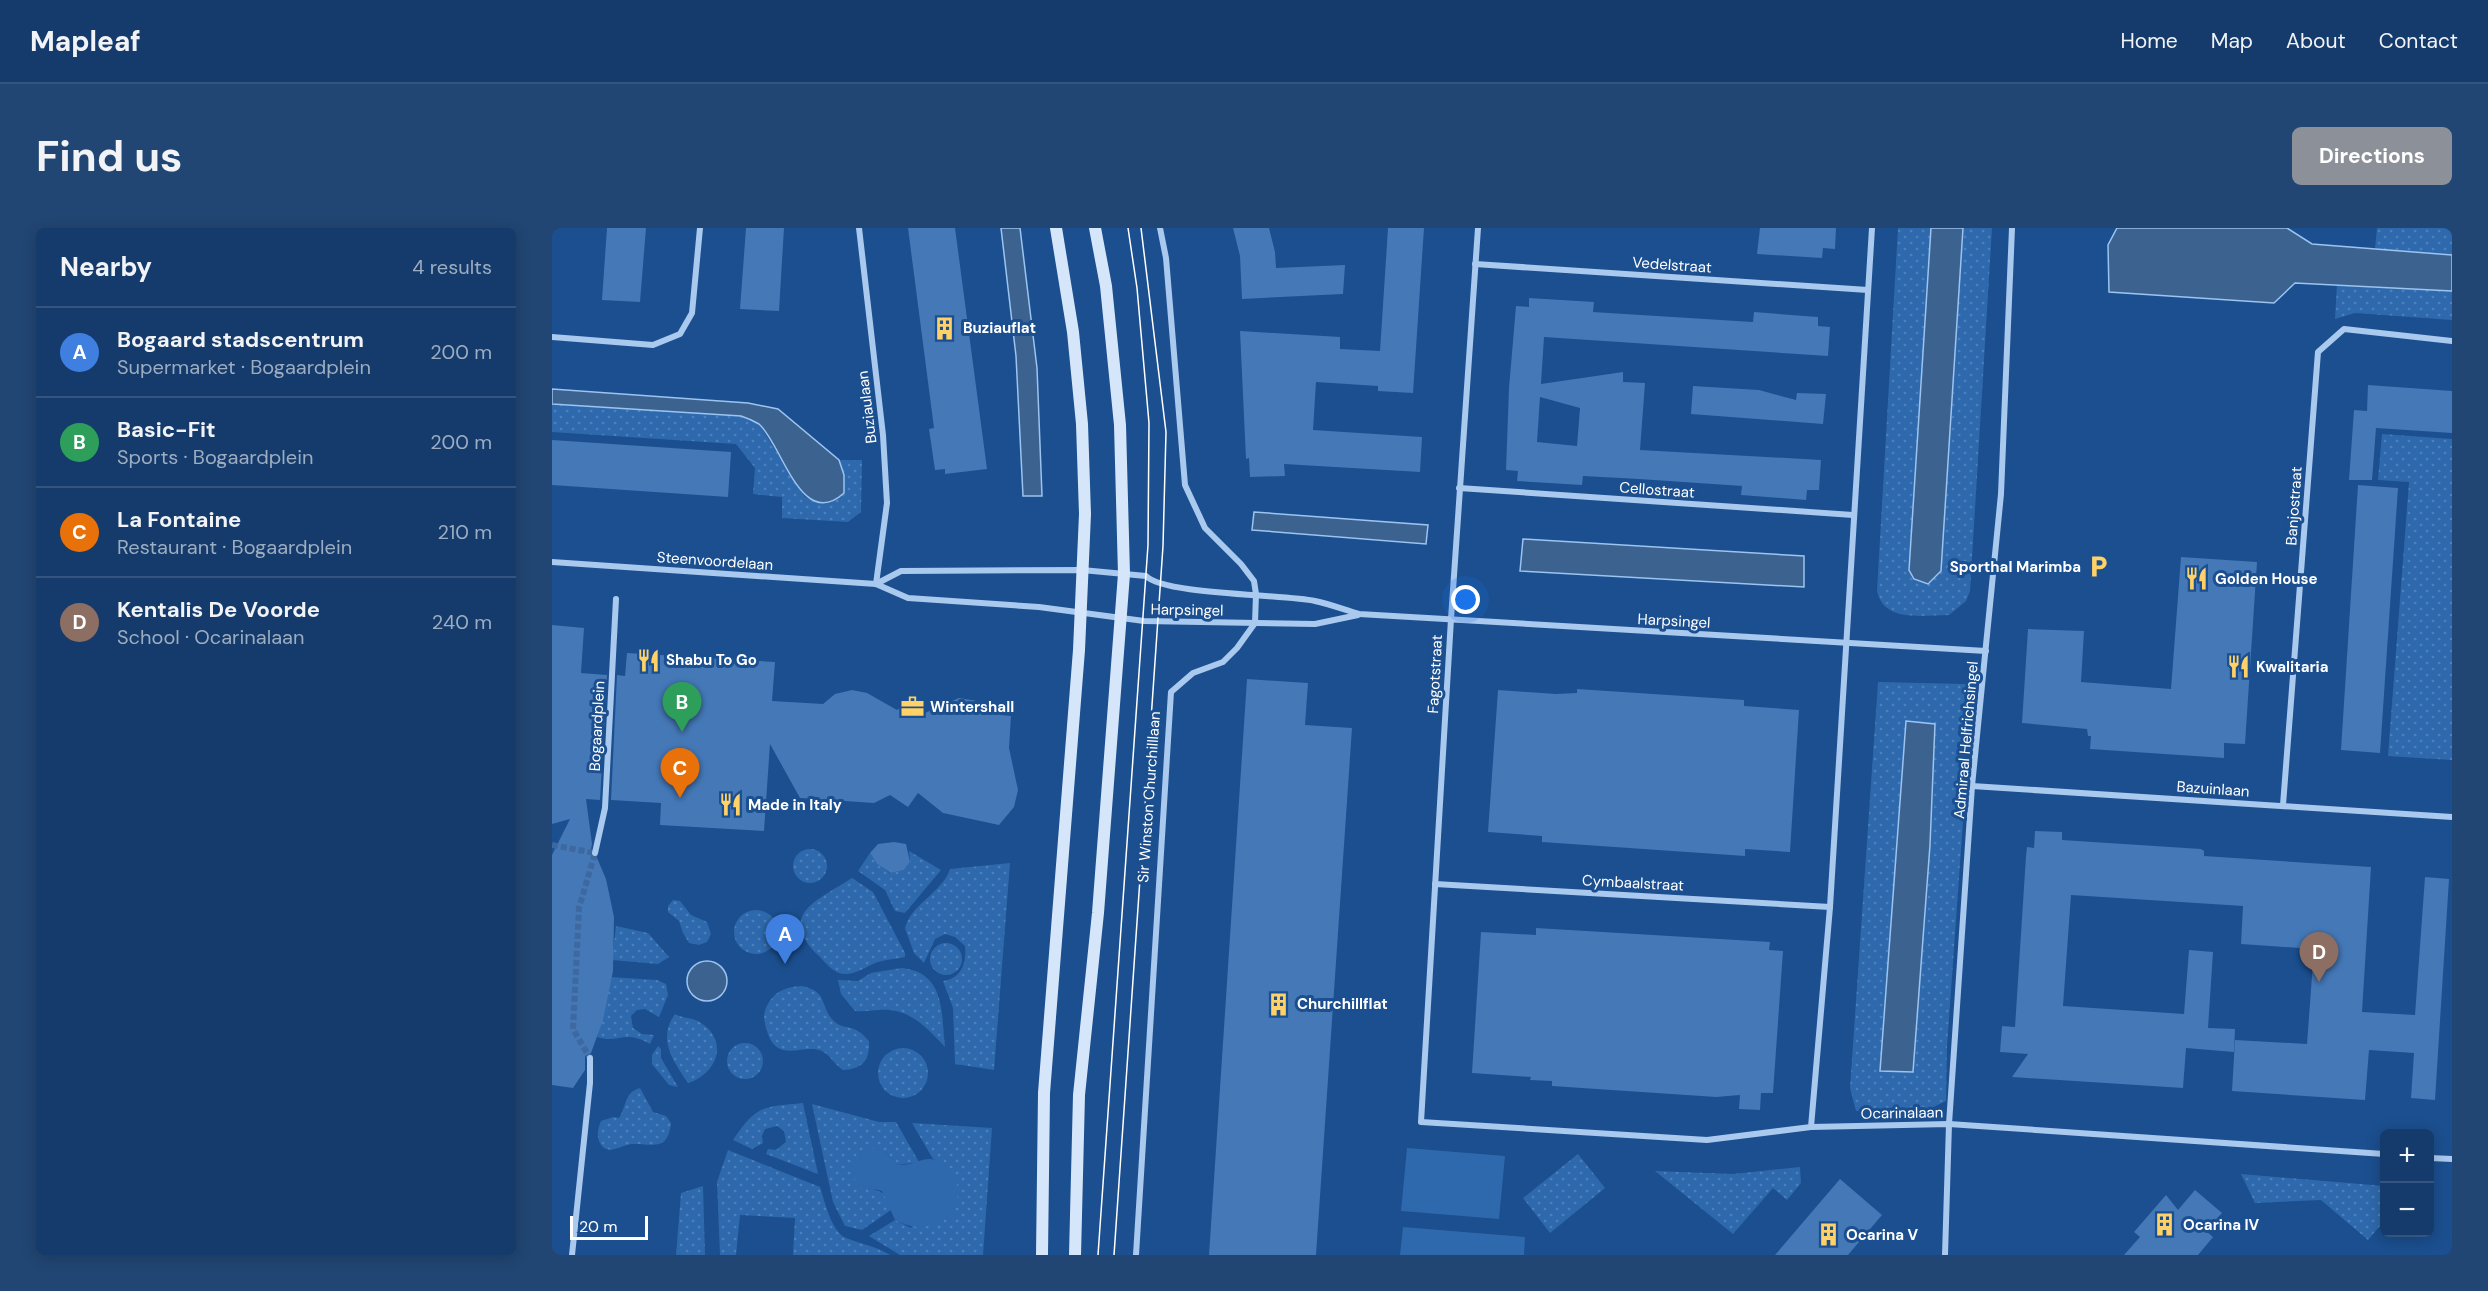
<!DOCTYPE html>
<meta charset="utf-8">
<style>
body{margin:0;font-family:"DM Sans",sans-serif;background:#214673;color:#f1f3f6}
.controls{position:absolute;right:18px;bottom:18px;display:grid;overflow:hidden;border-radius:9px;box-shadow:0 3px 15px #0003}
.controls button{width:54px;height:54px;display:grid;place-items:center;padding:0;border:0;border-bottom:2px solid #33557e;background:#143b6b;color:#f1f3f6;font:30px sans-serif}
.scale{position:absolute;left:18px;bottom:15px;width:78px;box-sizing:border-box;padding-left:6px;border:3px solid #fff;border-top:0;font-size:16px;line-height:21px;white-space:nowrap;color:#fff;-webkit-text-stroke:4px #1b4f8f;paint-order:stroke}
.you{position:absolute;left:914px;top:372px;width:21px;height:21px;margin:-15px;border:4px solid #fff;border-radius:50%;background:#1a73e8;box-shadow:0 0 0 9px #1a73e833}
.badge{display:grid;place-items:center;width:39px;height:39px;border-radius:50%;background:#8c9099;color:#fff;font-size:20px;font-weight:700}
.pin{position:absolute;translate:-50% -50px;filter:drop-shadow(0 2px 3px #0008)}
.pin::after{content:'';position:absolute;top:32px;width:21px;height:18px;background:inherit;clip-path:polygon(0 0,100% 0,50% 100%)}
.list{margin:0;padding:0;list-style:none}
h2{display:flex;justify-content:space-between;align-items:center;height:78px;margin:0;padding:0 24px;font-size:26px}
h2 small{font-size:20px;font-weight:400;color:#9dadc1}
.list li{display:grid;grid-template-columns:39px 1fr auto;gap:18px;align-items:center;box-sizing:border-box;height:90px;padding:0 24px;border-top:2px solid #33557e}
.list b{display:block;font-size:22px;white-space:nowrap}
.list p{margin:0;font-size:20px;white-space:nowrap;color:#9dadc1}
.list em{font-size:20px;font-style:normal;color:#9dadc1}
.map{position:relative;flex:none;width:1900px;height:1027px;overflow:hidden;border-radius:9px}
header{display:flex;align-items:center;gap:36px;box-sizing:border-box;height:84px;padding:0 30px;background:#143b6b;border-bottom:2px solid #33557e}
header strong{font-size:28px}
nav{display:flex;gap:33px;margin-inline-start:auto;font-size:21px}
.intro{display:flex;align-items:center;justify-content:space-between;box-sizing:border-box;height:144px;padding:0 36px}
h1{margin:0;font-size:42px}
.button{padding:15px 27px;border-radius:9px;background:#8c9099;color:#fff;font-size:21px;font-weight:700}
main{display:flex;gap:36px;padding:0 36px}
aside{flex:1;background:#143b6b;border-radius:9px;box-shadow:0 3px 15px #0003}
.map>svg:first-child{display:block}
.grass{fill:url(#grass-dots);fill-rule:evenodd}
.pitch{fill:#2e69ad}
.water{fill:#3c6290;stroke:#9cc4f0;stroke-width:1.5}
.building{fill:#4478b7;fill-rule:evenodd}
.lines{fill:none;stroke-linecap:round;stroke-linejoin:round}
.street-tunnel{stroke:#3d69a0;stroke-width:6;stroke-dasharray:6 3;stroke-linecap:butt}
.street{stroke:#a9c9ee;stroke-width:6}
.secondary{stroke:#d6e6fa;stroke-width:12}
.tram{stroke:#fff;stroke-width:1.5}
.labels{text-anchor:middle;stroke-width:6;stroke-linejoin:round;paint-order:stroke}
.street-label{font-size:15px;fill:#fff;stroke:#1b4f8f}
.poi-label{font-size:15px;font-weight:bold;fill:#fff;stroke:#1b4f8f;text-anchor:start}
</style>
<header>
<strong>Mapleaf</strong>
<nav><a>Home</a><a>Map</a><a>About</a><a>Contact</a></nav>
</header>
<div class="intro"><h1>Find us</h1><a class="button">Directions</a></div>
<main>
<aside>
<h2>Nearby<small>4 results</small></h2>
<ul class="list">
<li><span class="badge" style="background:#3f7fe0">A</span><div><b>Bogaard stadscentrum</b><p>Supermarket · Bogaardplein</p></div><em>200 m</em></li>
<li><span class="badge" style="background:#2e9e5b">B</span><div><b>Basic-Fit</b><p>Sports · Bogaardplein</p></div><em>200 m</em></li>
<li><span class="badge" style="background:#e8710a">C</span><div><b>La Fontaine</b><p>Restaurant · Bogaardplein</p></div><em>210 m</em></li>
<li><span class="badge" style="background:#8d6e63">D</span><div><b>Kentalis De Voorde</b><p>School · Ocarinalaan</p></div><em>240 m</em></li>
</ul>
</aside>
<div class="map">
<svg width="1900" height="1027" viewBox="0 0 1900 1027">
<defs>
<pattern id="grass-dots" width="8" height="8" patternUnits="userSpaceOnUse" patternTransform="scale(1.5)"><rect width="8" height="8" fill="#2e69ad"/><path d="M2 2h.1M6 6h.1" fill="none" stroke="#4d80b9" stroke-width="1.8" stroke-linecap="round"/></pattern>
</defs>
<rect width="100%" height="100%" fill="#1b4f8f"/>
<g class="grass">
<path d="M1346,0H1440L1418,363L1414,373L1397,387C1371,387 1332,395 1325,363Z"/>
<polygon points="1825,0 1900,0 1900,27 1823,21"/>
<polygon points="1785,56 1900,63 1900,92 1803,85 1783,91"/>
<polygon points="0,176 189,188 207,196 253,269 268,274 292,247 287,232 310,232 309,284 296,294 230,290 230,269 201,266 203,240 184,216 0,204"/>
<polygon points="1830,206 1900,211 1900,532 1836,528 1857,254 1826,252"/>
<path d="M1326,454L1414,456L1413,565L1395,819L1394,873L1379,880L1304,883L1298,860ZM1354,493L1382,496L1378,617L1361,844L1328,843Z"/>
<circle cx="258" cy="638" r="17"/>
<polygon points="357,623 389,642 353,685 343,683 333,662 306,643 318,625 325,636 338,645 352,642 358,634"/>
<path d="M458,635L442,842L403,836L401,780L391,753C409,751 415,735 413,718L403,709L393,706L383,711L372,735L362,725L353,700C360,675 390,665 398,641Z"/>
<path d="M300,650L321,664L353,725V729C345,731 338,731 330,733C319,735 307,745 296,746C282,747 276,737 267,728C223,686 267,672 300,650Z"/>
<polygon points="121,672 128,673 139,687 155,694 159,706 155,714 147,717 137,715 131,705 127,693 116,684 116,678"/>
<circle cx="204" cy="704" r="22"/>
<polygon points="64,698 96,705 117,729 106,736 60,732"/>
<circle cx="394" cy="731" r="16"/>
<path d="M350,740C394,745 389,785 393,819C378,803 361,784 338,782C326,781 315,784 303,783L289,766L286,752L306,753L319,745Z"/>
<path d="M58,749L105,752L114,756L116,767L107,789L93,781L85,782L79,788L81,800L90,806L102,807L98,816C72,801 67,816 45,809Z"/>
<path d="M250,758C276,764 267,775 280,791C286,799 294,798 302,801C308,803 313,809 317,813C318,833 310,841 291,842C283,837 278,827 270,823C252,815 225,837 215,803C212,793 210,786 216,776C224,762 235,759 250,758Z"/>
<path d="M123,786C131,791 141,789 149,795C178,814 164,846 136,855C121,833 105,811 123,786Z"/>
<circle cx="193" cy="833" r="18"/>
<polygon points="106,818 109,821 109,830 126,859 117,857 100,836 100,827"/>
<circle cx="351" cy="845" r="25"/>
<path d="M88,860L101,884L114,888L119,895C116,923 102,916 82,916C71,915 56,930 48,915C44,908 46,900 49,893L61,889L67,890C75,878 72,864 88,860Z"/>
<path d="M251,875L266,946L214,926L216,921L224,922L234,914L232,903L225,898L213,901L210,908L211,915L200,921L181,912C205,877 210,879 251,875Z"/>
<polygon points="260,876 327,894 344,894 367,934 346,937 333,924 321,961 333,966 339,982 310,1002 293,998 281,974"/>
<polygon points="360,895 440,900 431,1027 348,1027 317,1008 343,992 359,1000 391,935 381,931"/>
<path d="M176,922L268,959C273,974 279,1003 294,1010C309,1016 324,1018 338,1027H241L243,990L188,987L184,1027H168L165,954Z"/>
<polygon points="1026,926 1053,960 998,1005 971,970"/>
<polygon points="1248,939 1249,955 1235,972 1221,960 1181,1006 1103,943 1181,946"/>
<polygon points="1689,946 1832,958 1832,993 1816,1012 1769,972 1703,975"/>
<polygon points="151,958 153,1027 124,1027 129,965"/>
</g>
<g class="pitch">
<path d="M321,920L333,924L346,937C358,938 367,931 378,931C407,931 411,968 401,987C380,999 366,1004 343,992L330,963L308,958C296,946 297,938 307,924Z"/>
<polygon points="855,920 953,928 947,991 849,983"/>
<polygon points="851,999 973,1009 972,1027 848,1027"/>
</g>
<g class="water">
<polygon points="449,0 468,0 485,140 490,268 471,268 464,128"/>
<polygon points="1379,0 1411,0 1389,343 1376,356 1362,351 1357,342"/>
<polygon points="1565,0 1735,0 1760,16 1900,27 1900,63 1743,55 1722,75 1557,64 1556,17"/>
<path d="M0,161L196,175L226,181L287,232L292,247V265C249,304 230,216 207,196C202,193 195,190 189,188L0,176Z"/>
<polygon points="702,284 876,297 874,316 700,302"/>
<polygon points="971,311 1252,328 1252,359 968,343"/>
<polygon points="1354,493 1383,496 1378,617 1361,844 1328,843"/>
<circle cx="155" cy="753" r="20"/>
</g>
<g class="building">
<polygon points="55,0 94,0 88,74 50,72"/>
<polygon points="194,0 232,0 227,83 188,81"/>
<polygon points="356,0 403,0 435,241 393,246 393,241 383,242 377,201 382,200"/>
<polygon points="681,0 717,0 723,24 724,40 793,37 791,66 690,71 688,28"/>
<polygon points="836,0 872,0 861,165 826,163 826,158 764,154 761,202 870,209 868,244 732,236 733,248 698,249 697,230 694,231 688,103 788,109 788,121 828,123"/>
<polygon points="1208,0 1284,0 1283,21 1271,20 1270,30 1205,26"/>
<path d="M977,70L1042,74L1041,84L1201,94L1202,84L1266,89V98L1278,99L1276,128L992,109L989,156L1071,144V154L1093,155L1088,222L1269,232L1267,262H1255L1254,272L1189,267L1190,258L1087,251L1031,248L1030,257L965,253L966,243L954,242L957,160L964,78L977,79ZM988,169L1028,180L1025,218L985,214Z"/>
<polygon points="1816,157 1900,163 1900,205 1824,200 1820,252 1797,252 1802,182 1815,183"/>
<polygon points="1141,158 1207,162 1244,172 1245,165 1274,166 1271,196 1139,186"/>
<polygon points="0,212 179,224 176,269 0,257"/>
<polygon points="1806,257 1846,260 1828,525 1789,522"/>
<polygon points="1629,329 1705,334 1693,516 1672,515 1672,530 1538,521 1539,508 1536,508 1535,501 1470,495 1476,401 1532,403 1529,454 1619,461"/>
<polygon points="0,397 32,400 29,445 55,447 48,572 34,571 40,616 38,626 45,630 54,651 62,689 61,743 51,792 39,825 33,828 33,842 21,860 0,857 0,627 18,591 0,596"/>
<polygon points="75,425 223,434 220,473 271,476 283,466 300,462 315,465 345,482 362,471 373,485 407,470 431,474 449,487 459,488 457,520 466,562 462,579 447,597 391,585 366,565 356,579 338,567 322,575 248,570 218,516 212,603 108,597 109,575 59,572 65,447 73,448"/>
<polygon points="695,451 756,455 753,497 800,500 764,1027 657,1027"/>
<polygon points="1025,461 1192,472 1192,478 1247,482 1238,624 1193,621 1193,628 990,614 990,608 936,604 946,462 1004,466 1025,465"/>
<polygon points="1483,603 1510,604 1510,612 1649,621 1652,623 1652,628 1819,639 1810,784 1863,787 1873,649 1897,651 1883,872 1859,870 1862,825 1817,822 1813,872 1680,863 1683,812 1755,816 1762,721 1689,716 1691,678 1519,667 1511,778 1632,786 1637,722 1661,724 1656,800 1683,801 1682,824 1634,820 1631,860 1460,849 1476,826 1448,824 1450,798 1463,799 1474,628 1475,619 1482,620"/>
<polygon points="342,614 354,616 358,634 352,642 339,645 325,636 318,625 326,616"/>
<polygon points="984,700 1218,714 1217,722 1231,723 1221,865 1209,865 1208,882 1187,881 1188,867 1164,869 1000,858 1000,853 978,852 979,849 920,845 929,704 984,707"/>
<polygon points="1288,951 1330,987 1296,1027 1223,1027"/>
<polygon points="1643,962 1670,985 1654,1003 1661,1009 1646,1027 1572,1027 1588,1009 1582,1004 1614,967 1626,982"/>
</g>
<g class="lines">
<polyline class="street-tunnel" points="0,617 43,625 27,680 21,801 38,830"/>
<g class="street">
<polyline points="307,0 331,207 335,275 324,356"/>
<polyline points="926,0 899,391 869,894 1155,912 1259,899 1397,896 1832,926"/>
<polyline points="923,36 1316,62"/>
<polyline points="0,109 101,117 128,106 140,85 148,0"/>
<polyline points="907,260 1301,287"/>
<polyline points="0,334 324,356 356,370 487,379 592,393 763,396 806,387"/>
<path d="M324,356L349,343L530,342L594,348C612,367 730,366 763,373C778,376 793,382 807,386L1434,423"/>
<polyline points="1420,558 1900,589"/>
<polyline points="1731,577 1766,124 1792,101 1900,113"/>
<polyline points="43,625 53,580 64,371"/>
<polyline points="883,656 1278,679"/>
<polyline points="1259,899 1278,679 1320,0"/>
<polyline points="1878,930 1900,931"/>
<polyline points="20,1027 38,855 38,830"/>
<polyline points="584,1027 619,464 641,445 671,434 685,420 703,395 704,366 702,353 689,336 653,300 633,257 614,30 608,0"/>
<polyline points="1393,1027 1397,896 1420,558 1449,266 1460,0"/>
</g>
<g class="secondary">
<polyline points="490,1027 492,865 527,422 533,286 530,196 521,104 504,0"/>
<polyline points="523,1027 527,867 546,685 572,346 568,197 554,58 543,0"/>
</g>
<g class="tram">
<polyline points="546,1027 596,317 597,195 585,60 576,0"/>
<polyline points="562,1027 611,318 614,204 589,0"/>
</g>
</g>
<defs>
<symbol id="building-bare" viewBox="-9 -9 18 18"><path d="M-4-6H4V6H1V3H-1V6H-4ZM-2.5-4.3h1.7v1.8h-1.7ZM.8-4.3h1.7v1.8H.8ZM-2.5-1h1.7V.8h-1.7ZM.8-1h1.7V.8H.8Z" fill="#ffd166" stroke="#1b4f8f" stroke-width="2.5" paint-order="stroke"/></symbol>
<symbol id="parking-bare" viewBox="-9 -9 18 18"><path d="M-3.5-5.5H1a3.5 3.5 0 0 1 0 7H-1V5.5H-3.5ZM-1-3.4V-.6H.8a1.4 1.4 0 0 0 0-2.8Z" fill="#ffd166" stroke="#1b4f8f" stroke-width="2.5" paint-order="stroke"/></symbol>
<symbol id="restaurant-bare" viewBox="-9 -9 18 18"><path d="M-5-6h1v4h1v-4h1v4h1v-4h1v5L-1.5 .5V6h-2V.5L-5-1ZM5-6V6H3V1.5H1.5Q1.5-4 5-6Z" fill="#ffd166" stroke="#1b4f8f" stroke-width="2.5" paint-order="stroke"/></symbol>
<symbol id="office-bare" viewBox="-9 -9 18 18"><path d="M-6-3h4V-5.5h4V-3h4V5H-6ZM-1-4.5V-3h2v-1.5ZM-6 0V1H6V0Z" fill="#ffd166" stroke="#1b4f8f" stroke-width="2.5" paint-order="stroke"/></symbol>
</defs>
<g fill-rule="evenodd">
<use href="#building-bare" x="376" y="84" width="33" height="33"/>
<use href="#parking-bare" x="1530" y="322" width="33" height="33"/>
<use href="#restaurant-bare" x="1628" y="334" width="33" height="33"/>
<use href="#restaurant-bare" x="80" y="416" width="33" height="33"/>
<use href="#restaurant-bare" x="1670" y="422" width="33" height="33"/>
<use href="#office-bare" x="344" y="462" width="33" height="33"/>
<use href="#restaurant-bare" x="162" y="560" width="33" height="33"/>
<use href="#building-bare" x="710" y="760" width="33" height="33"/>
<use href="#building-bare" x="1596" y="980" width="33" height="33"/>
<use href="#building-bare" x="1260" y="990" width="33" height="33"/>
</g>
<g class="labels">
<g class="street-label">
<text transform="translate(1120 37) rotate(4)" y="5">Vedelstraat</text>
<text transform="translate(315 179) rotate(-97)" y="5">Buziaulaan</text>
<text transform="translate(1105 262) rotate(4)" y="5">Cellostraat</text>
<text transform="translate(1742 278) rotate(-86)" y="5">Banjostraat</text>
<text transform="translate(163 333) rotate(4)" y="5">Steenvoordelaan</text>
<text transform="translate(635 382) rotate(1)" y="5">Harpsingel</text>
<text transform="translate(1122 393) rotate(3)" y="5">Harpsingel</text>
<text transform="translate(883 446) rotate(-87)" y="5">Fagotstraat</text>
<text transform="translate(45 498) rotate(-87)" y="5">Bogaardplein</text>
<text transform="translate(1414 512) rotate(-85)" y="5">Admiraal Helfrichsingel</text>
<text transform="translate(1661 561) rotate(4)" y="5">Bazuinlaan</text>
<text transform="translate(597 569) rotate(-86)" y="5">Sir Winston Churchilllaan</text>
<text transform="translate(1081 655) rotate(3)" y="5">Cymbaalstraat</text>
<text transform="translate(1350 885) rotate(-1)" y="5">Ocarinalaan</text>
</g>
<g class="poi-label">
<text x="411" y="105">Buziauflat</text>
<text x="1529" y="344" text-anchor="end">Sporthal Marimba</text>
<text x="1663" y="356">Golden House</text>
<text x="114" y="437">Shabu To Go</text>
<text x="1704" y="444">Kwalitaria</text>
<text x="378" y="484">Wintershall</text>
<text x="196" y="582">Made in Italy</text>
<text x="745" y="781">Churchillflat</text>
<text x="1631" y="1002">Ocarina IV</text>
<text x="1294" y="1012">Ocarina V</text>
</g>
</g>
</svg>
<div class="controls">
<button>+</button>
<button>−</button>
</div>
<div class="scale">20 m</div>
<div class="you"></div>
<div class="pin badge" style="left:233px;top:736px;background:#3f7fe0">A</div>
<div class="pin badge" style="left:130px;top:504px;background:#2e9e5b">B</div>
<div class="pin badge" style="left:128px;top:570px;background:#e8710a">C</div>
<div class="pin badge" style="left:1767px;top:754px;background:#8d6e63">D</div>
</div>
</main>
